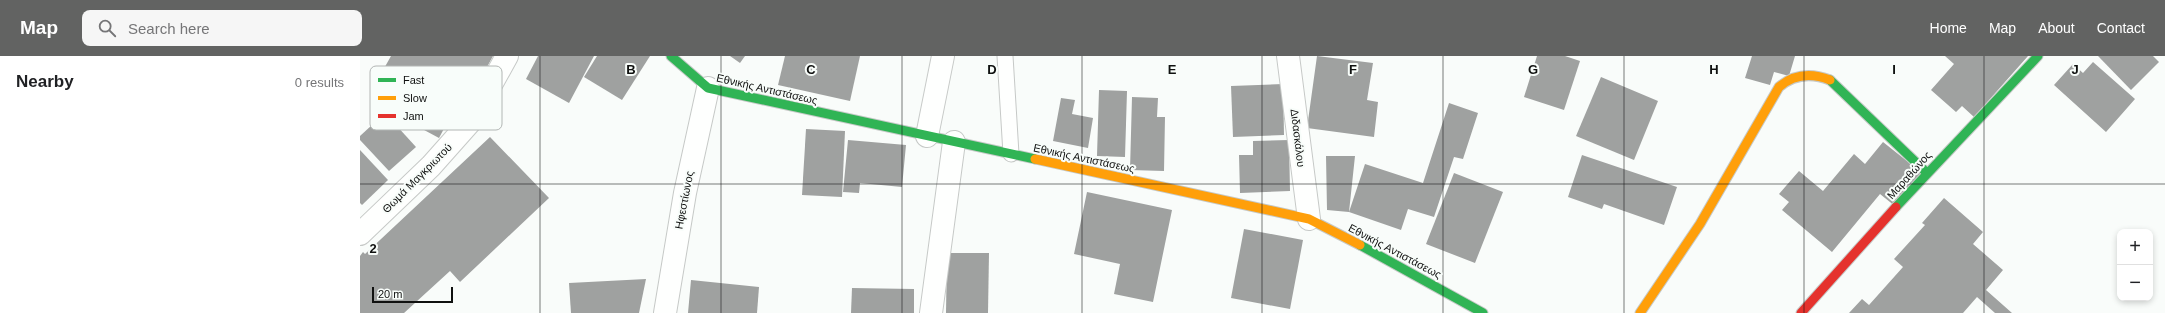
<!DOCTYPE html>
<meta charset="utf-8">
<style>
body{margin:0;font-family:Helvetica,sans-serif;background:#f6f6f6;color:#202124}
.controls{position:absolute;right:12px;bottom:12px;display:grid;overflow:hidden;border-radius:8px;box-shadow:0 2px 6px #0003}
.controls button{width:36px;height:36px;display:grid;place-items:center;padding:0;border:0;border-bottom:1px solid #e0e0e0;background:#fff;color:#202124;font:20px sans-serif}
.scale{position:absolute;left:12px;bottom:10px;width:81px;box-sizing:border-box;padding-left:4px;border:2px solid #101110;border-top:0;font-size:11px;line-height:14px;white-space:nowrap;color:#101110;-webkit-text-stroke:3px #f8fdfa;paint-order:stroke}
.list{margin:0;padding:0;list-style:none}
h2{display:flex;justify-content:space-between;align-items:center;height:52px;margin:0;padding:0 16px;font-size:17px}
h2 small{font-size:13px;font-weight:400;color:#757577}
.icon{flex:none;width:22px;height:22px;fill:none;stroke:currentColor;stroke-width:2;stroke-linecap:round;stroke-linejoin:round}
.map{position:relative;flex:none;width:1805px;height:257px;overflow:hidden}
header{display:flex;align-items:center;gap:24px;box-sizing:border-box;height:56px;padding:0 20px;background:#626362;color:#fff}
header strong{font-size:19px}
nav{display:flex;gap:22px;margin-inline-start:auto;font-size:14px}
.search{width:280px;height:36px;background:#f6f6f6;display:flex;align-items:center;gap:10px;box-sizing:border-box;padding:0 14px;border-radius:8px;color:#757577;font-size:15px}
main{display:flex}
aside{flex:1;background:#fff}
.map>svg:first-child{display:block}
.building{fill:#9fa1a0}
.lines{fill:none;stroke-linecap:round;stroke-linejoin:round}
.lane-casing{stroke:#c6c9c7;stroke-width:17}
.street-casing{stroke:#c6c9c7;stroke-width:24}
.fast-casing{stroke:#c6c9c7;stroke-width:11}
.slow-casing{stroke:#c6c9c7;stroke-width:11}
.jam-casing{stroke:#c6c9c7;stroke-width:11}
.lane{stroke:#fefffe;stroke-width:15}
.street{stroke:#fefffe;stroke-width:22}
.fast{stroke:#30b455;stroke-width:9}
.slow{stroke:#ff9f0a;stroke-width:9}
.jam{stroke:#e5322d;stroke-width:9}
.grid{fill:none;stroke:#101110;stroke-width:1;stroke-opacity:0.55}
.labels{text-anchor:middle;stroke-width:4;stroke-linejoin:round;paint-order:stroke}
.street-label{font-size:11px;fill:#101110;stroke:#f8fdfa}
.key{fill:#f8fdfa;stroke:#b2b6b4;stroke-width:1}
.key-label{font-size:11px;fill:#101110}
.grid-label{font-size:13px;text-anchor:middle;font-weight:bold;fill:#101110;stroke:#f8fdfa;stroke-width:4;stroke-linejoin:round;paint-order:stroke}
</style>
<header>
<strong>Map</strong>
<div class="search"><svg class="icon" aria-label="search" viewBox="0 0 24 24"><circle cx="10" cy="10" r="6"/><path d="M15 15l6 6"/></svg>Search here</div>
<nav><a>Home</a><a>Map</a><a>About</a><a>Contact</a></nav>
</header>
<main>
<aside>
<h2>Nearby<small>0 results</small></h2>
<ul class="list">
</ul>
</aside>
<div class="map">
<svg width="1805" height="257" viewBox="0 0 1805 257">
<rect width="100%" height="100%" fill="#f9fcfa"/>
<g class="building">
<polygon points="31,0 133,0 121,22 113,18 79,82 38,60 48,42 17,25"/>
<polygon points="178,0 234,0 209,47 166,23"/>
<polygon points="237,0 290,0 262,44 224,21"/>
<polygon points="370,0 385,0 380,7"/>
<polygon points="425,0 500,0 490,45 418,29"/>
<polygon points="957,0 1013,7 1007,44 1018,46 1014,81 947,72"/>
<polygon points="1177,0 1205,0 1220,5 1204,54 1164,41"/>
<polygon points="1392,0 1435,0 1429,20 1414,16 1410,29 1385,22"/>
<polygon points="1585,0 1668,0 1614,61 1602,50 1596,56 1571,34 1594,8"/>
<polygon points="1738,0 1793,0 1799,6 1771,34"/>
<polygon points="1733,6 1775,43 1746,76 1694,29 1713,8 1723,17"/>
<polygon points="1241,21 1298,45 1274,104 1216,80"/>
<polygon points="923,28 924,79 873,81 871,30"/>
<polygon points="739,34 767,35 765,101 737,100"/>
<polygon points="772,41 798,42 797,61 805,61 804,115 770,114"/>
<polygon points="701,42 715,44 712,58 733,62 728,92 693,85"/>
<polygon points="1089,47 1118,57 1103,103 1094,101 1074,161 1048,153 1041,174 989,156 967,154 966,100 995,100 989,156 1005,108 1063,127"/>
<polygon points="25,57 56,91 29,115 0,84 0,80"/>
<polygon points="446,73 485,75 482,141 442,139"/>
<polygon points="130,81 189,142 100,226 90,215 44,257 0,257 0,200 3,196 5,198"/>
<polygon points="488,84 546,89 542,131 500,127 499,137 483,136"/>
<polygon points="929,84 930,135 880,137 879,99 893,99 893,85"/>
<polygon points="1523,86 1562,117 1535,150 1520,138 1472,196 1422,154 1429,146 1419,138 1439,115 1463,135 1494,98 1505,108"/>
<polygon points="0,94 28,124 2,149 0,147"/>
<polygon points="1222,99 1317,131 1304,169 1244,148 1242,153 1208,141"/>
<polygon points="1094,117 1143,136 1115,207 1066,188"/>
<polygon points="727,136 812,154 793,246 754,238 760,208 714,198"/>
<polygon points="1584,142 1623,176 1613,188 1643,214 1626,234 1652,257 1635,257 1617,241 1603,257 1489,257 1502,243 1509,249 1543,211 1534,203 1565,169 1562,167"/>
<polygon points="884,173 943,184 930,253 871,242"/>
<polygon points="587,197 629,197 628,257 586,257"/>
<polygon points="286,223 279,257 211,257 209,227"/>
<polygon points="331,224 399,231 397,257 328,257"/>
<polygon points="492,232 554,233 554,257 491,257"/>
</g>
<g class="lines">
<defs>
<polyline id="lane" points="645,0 651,98"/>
<g id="street">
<polyline points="928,0 949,163"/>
<polyline points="567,80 583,0"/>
<polyline points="0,178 71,110 111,65 147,0"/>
<polyline points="305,257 325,137 348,32"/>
<polyline points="571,257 594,86"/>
</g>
<g id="fast">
<polyline points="311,0 348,32 675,103"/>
<polyline points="1470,24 1567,117"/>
<polyline points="1536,151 1678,0"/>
<polyline points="1000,189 1123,257"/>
</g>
<g id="slow">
<polyline points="675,103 949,163 1000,189"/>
<path d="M1280,257L1340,168L1419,31C1434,18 1452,17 1470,24"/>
</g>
<polyline id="jam" points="1441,257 1536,151"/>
</defs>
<use href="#lane" class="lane-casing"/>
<use href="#street" class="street-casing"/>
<use href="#fast" class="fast-casing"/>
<use href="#slow" class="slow-casing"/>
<use href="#jam" class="jam-casing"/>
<use href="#lane" class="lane"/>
<use href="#street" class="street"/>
<use href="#fast" class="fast"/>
<use href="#slow" class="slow"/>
<use href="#jam" class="jam"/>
</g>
<path class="grid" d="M180,0V257M361,0V257M542,0V257M722,0V257M902,0V257M1083,0V257M1264,0V257M1444,0V257M1624,0V257M0,128H1805"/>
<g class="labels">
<g class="street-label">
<text transform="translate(407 33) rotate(13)" y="4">Εθνικής Αντιστάσεως</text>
<text transform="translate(938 82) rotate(83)" y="4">Διδασκάλου</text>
<text transform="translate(724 102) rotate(12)" y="4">Εθνικής Αντιστάσεως</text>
<text transform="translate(1549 119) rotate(-48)" y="4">Μαραθώνος</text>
<text transform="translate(57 122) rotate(-45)" y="4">Θωμά Μαγκριωτού</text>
<text transform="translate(324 144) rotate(-79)" y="4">Ηφεστίωνος</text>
<text transform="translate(1035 195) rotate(28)" y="4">Εθνικής Αντιστάσεως</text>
</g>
</g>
<rect x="10" y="10" width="132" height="64" rx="6" class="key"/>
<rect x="18" y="22" width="18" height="4" fill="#30b455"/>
<rect x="18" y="40" width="18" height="4" fill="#ff9f0a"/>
<rect x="18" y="58" width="18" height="4" fill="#e5322d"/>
<g class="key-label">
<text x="43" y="28">Fast</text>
<text x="43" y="46">Slow</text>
<text x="43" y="64">Jam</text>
</g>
<g class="grid-label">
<text x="271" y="18">B</text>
<text x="451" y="18">C</text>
<text x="632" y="18">D</text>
<text x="812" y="18">E</text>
<text x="993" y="18">F</text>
<text x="1173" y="18">G</text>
<text x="1354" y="18">H</text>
<text x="1534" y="18">I</text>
<text x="1715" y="18">J</text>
<text x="13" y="197">2</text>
</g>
</svg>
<div class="controls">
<button>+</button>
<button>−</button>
</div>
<div class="scale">20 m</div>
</div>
</main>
